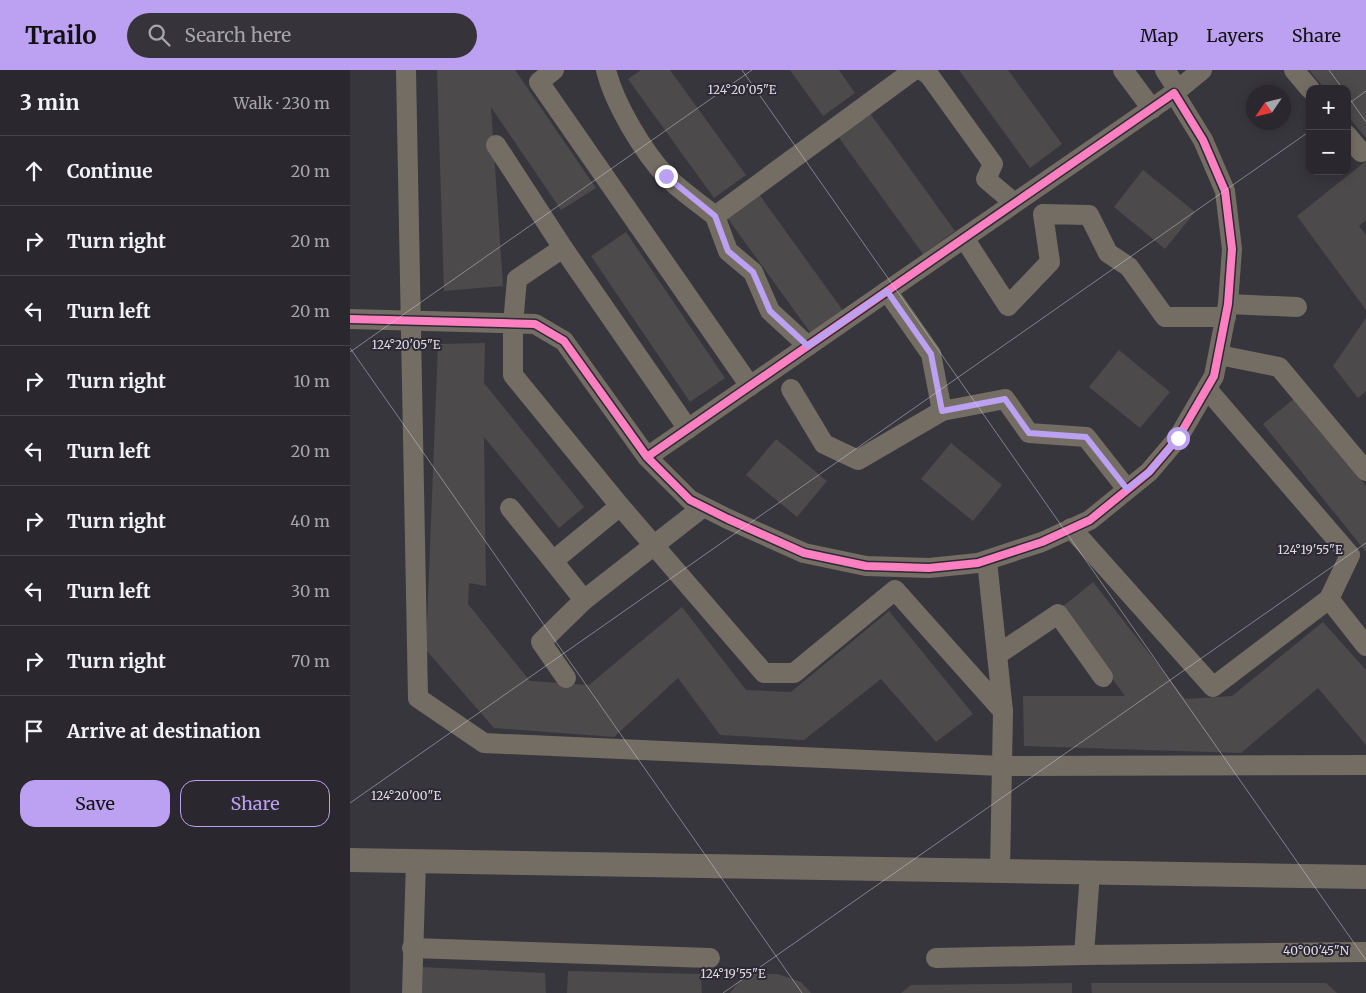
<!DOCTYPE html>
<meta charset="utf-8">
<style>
body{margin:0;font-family:Merriweather,serif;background:#36343a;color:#f1f3f6}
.controls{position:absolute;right:15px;top:15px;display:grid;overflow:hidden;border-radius:10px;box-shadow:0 2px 12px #0003}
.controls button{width:45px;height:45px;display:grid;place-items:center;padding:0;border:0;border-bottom:1px solid #46444a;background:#2a282e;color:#f1f3f6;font:25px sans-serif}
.compass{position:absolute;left:896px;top:15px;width:45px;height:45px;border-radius:50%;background:#2a282e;box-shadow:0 2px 12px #0003;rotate:235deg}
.stop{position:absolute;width:15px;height:15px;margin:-11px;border:4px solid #bca0f2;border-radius:50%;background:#fff}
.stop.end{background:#bca0f2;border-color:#fff;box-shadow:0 1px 5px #0008}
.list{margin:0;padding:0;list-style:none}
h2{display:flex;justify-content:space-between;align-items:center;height:65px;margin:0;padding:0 20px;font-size:21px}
h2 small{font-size:16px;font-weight:400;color:#a5a6aa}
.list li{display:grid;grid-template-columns:32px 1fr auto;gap:15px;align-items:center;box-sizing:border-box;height:70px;padding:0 20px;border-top:1px solid #46444a}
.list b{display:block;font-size:19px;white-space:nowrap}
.list em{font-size:16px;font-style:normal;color:#a5a6aa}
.actions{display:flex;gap:10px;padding:15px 20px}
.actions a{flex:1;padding:11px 0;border:1px solid #bca0f2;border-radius:15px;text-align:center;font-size:18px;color:#bca0f2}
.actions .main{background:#bca0f2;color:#111}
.icon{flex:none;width:28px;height:28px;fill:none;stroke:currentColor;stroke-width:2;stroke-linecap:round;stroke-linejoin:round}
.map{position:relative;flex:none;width:1016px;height:923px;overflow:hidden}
header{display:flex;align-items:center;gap:30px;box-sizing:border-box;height:70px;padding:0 25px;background:#bca0f2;color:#111}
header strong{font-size:24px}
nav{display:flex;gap:28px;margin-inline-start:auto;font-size:18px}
.search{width:350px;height:45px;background:#36343a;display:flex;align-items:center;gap:12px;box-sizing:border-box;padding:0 18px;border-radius:28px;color:#a5a6aa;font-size:19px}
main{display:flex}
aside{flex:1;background:#2a282e}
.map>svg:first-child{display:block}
.building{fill:#4d4a4c}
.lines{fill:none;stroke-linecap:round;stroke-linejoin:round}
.minor{stroke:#746d64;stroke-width:20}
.tertiary{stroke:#746d64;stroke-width:24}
.cycleway-casing{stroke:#2d2935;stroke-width:11}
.cycleway{stroke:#ff80c0;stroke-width:8}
.route{stroke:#bca0f2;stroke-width:6}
.ticks{fill:none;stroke:#dedce4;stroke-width:1;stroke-opacity:0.45}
.ticks-label{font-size:12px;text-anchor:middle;fill:#dedce4;stroke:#2d2935;stroke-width:4;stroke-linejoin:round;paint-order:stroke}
</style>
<header>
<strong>Trailo</strong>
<div class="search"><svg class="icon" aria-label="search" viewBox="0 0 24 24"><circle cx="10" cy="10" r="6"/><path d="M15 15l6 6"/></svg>Search here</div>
<nav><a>Map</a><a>Layers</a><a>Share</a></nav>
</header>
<main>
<aside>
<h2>3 min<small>Walk · 230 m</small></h2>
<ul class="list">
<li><svg class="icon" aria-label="ahead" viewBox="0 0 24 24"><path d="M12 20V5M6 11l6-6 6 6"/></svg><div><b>Continue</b></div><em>20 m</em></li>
<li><svg class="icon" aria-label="right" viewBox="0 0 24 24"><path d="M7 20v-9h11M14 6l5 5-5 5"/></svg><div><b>Turn right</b></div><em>20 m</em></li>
<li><svg class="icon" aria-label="left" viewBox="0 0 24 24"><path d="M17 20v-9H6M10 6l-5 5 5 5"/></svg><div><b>Turn left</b></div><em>20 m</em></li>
<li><svg class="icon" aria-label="right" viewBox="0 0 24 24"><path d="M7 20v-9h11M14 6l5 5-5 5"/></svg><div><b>Turn right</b></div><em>10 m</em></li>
<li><svg class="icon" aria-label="left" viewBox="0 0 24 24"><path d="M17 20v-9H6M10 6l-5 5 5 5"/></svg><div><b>Turn left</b></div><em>20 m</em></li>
<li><svg class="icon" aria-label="right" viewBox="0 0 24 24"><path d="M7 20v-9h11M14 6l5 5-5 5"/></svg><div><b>Turn right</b></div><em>40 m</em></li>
<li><svg class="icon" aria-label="left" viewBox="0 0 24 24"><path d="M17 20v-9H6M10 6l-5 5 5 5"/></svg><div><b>Turn left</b></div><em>30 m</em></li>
<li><svg class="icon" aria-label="right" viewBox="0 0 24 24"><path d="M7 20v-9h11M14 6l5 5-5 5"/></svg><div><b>Turn right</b></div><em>70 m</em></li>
<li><svg class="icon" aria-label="arrive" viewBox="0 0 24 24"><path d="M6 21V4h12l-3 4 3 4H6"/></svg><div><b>Arrive at destination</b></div></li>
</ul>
<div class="actions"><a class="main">Save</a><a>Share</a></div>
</aside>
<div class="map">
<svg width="1016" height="923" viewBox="0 0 1016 923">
<rect width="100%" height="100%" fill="#38363d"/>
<g class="building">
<polygon points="87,0 165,0 246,118 211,140 141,37 153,216 94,221"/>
<polygon points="291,0 320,0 396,105 364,128 278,9"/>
<polygon points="440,0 489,0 505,23 473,46"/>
<polygon points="609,0 658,0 712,74 680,98"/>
<polygon points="959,0 1016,0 1016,68 997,45 997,19 975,19"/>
<polygon points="519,42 605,161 573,184 487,65"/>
<polygon points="1016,91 1016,150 1009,156 1016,165 1016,240 947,146"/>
<polygon points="793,100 845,142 815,179 764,137"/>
<polygon points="408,123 494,242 462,265 376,146"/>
<polygon points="276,162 375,308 340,332 241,186"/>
<polygon points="1016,248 1016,321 1008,328 983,296"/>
<polygon points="135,273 134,313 234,437 209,458 134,367 136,516 119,513 118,534 180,611 239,615 332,537 396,620 441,622 539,541 623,644 586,672 531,609 454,670 370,665 328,608 264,667 144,658 76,580 88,274"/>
<polygon points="769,280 820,322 790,358 739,317"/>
<polygon points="945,328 1016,416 1016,482 913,354"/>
<polygon points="426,369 477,411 447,447 396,405"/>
<polygon points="601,373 652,415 623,451 571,409"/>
<polygon points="743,512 835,629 882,626 973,552 1016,600 1016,675 968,618 891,683 674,676 673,626 775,626 711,538"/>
<polygon points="71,897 195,903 196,923 71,923"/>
<polygon points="218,901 351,904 352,923 217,923"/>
<polygon points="395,904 428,904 451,912 461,923 380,923"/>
<polygon points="722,913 722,923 551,923 561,915"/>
<polygon points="741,913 976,913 987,923 742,923"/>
</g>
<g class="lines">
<g class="minor">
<polyline points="56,0 68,628 134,673 652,696 1016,695"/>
<polyline points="204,0 189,12 400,316"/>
<path d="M256,0C264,33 293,82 317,107C331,121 349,133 365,146"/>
<polyline points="572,0 579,5 643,94 636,109 664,133"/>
<polyline points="773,0 802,39"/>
<polyline points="815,0 828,20"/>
<polyline points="944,0 960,19"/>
<polyline points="824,23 852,0"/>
<polyline points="997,65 1011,82"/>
<polyline points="146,75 213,178 167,209 163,254 163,305 270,436 203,491 160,438"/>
<polyline points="614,168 658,236 700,192 693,144 739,145 758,183 779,197 815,247 876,247"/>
<polyline points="213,178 338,359"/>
<polyline points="537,221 581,284 592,341 655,329 679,363 736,367 777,419"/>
<polyline points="878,234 947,237"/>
<polyline points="0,249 185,254 214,271 297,387 340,430 378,449 454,483 516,496 579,498 628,493 692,472 740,450 799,402 828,368 864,306 878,234 882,179 875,121 853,70 824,23 297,387"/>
<polyline points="458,276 420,241 403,202 378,181 365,146 564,0"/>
<polyline points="869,285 929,297 1016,401"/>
<polyline points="441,319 474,374 508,390 592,341"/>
<polyline points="857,319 1000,485 979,529"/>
<polyline points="270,436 414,603 444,603 545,520 653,641 650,801"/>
<polyline points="721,458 863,617 979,529 1016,576"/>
<polyline points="203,491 234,530 191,572 216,608"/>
<polyline points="637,491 653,641"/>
<polyline points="234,530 353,437"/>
<polyline points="647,585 708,544 753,607"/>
<polyline points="740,802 734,885 1016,882"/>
<polyline points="62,878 360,888"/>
<polyline points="586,888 734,885"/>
<polyline points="62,923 66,791"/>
</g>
<polyline class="tertiary" points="0,790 1016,807"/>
<defs>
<polyline id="cycleway" points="0,249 185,254 214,271 297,387 340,430 378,449 454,483 516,496 579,498 628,493 692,472 740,450 799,402 828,368 864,306 878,234 882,179 875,121 853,70 824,23 297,387"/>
</defs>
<use href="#cycleway" class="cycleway-casing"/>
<use href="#cycleway" class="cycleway"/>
</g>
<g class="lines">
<polyline class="route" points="316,106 365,146 378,181 403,202 420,241 458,276 537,221 581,284 592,341 655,329 679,363 736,367 777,419 799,402 828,368"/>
</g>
<path class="ticks" d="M392,0L1016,890M979,0L993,19M997,25L1016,52M997,35L1016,21M0,278L452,923M0,282L402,0M0,733L960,61M373,923L1016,473"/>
<g class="ticks-label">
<text x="392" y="24">124°20'05"E</text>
<text x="56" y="279">124°20'05"E</text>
<text x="960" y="484">124°19'55"E</text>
<text x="56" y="730">124°20'00"E</text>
<text x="966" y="885">40°00'45"N</text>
<text x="383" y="908">124°19'55"E</text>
</g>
</svg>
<div class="controls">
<button>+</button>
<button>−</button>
</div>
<svg class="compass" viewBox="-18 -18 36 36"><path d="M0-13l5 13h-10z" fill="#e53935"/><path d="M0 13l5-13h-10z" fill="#a5a6aa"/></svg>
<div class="stop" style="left:828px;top:368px"></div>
<div class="stop end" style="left:316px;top:106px"></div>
</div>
</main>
